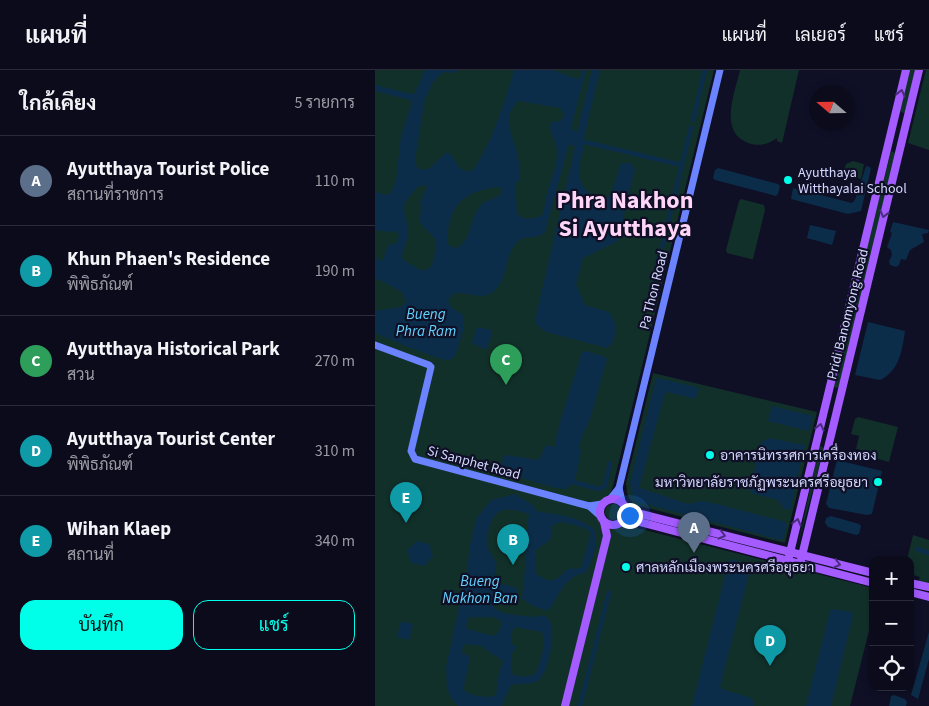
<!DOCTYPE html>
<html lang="th">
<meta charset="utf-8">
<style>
body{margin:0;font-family:"Source Sans 3",Sarabun,sans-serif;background:#141425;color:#f1f3f6}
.controls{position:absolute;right:15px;bottom:15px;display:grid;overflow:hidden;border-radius:10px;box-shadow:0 2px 8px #0003}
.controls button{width:45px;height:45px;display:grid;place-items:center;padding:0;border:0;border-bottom:1px solid #2b2b3b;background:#0b0b1c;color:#f1f3f6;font:25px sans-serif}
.compass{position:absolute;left:434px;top:15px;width:45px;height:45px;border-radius:50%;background:#0b0b1c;box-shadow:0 2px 8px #0003;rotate:290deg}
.you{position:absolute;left:254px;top:445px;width:18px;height:18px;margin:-12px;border:4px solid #fff;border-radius:50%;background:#1a73e8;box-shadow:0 0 0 8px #1a73e833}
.badge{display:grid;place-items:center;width:32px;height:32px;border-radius:50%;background:#00ffe9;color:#fff;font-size:16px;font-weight:700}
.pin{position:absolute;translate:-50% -41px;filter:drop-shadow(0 1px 2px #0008)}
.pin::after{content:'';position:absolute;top:26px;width:18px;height:15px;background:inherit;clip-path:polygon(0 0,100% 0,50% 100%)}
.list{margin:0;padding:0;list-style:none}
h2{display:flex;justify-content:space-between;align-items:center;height:65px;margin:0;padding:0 20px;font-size:21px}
h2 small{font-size:16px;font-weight:400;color:#9a9ba3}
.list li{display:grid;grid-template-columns:32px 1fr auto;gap:15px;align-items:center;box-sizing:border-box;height:90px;padding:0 20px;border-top:1px solid #2b2b3b}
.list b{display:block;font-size:19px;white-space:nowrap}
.list p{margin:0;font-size:16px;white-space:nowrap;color:#9a9ba3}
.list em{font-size:16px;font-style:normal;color:#9a9ba3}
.actions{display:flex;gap:10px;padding:15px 20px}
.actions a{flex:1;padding:11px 0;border:1px solid #00ffe9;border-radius:15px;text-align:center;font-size:18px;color:#00ffe9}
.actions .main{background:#00ffe9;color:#111}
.icon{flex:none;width:28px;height:28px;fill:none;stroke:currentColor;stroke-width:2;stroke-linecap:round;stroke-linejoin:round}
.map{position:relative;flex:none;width:554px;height:636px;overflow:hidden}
header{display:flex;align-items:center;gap:30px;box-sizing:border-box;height:70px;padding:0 25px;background:#0b0b1c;border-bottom:1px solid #2b2b3b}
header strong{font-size:24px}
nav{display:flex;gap:28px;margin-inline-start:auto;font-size:18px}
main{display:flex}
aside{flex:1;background:#0b0b1c}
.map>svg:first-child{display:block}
.green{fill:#12302a}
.water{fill:#0c2d49;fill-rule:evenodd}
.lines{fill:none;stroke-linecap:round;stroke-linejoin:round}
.canal{stroke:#0c2d49;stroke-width:4.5}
.secondary{stroke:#6b83ff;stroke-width:7}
.primary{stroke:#a45bff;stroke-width:8}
.oneway{stroke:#4b2d7d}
.poi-dot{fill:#00ffe9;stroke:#0f0f26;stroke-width:2}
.labels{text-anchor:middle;stroke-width:4.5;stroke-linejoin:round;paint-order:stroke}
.poi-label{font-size:14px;fill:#d4d7ff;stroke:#0f0f26;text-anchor:start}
.street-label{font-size:14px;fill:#d4d7ff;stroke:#0f0f26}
.water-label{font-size:15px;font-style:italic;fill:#62d4ff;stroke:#0f0f26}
.town-label{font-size:24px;font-weight:bold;fill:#ffd6f8;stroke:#0f0f26}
</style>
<header>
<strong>แผนที่</strong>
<nav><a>แผนที่</a><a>เลเยอร์</a><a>แชร์</a></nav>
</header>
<main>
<aside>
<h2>ใกล้เคียง<small>5 รายการ</small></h2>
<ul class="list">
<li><span class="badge" style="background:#5c6f8a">A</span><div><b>Ayutthaya Tourist Police</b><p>สถานที่ราชการ</p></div><em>110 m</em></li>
<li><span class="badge" style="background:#0f9aa8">B</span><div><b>Khun Phaen's Residence</b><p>พิพิธภัณฑ์</p></div><em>190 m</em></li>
<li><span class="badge" style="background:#2e9e5b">C</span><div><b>Ayutthaya Historical Park</b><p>สวน</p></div><em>270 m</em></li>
<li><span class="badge" style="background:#0f9aa8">D</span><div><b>Ayutthaya Tourist Center</b><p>พิพิธภัณฑ์</p></div><em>310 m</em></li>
<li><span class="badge" style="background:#0f9aa8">E</span><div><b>Wihan Klaep</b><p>สถานที่</p></div><em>340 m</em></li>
</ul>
<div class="actions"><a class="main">บันทึก</a><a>แชร์</a></div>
</aside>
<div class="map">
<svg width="554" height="636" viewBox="0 0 554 636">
<rect width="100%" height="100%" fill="#0f0f26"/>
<g class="green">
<path d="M0,0H339L238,416L235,424L225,432L221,444L227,455C238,458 247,455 258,457L498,518V545L475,636H0Z"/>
<path d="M365,0H424L407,73L402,71V68C394,74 384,77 373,73C343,61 360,23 365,0Z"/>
<polygon points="534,0 540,0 530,42 528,43 525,41"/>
<polygon points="551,0 554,0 554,80 533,73"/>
<polygon points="516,81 520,83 464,317 461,318 458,316"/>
<polygon points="478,91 489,94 486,109 468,104 471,94"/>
<polygon points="366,129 389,135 390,140 378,189 376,189 352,183 351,180 364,131"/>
<path d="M278,303L442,342L410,473L261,435C252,430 252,422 251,413Z"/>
<polygon points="483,347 523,357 514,392 489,385 490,381 481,379 484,366 476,364 480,349"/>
<polygon points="446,376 449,378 423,475 444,377"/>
<circle cx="238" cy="442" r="8"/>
<polygon points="538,465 554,470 554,516 543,513 545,507 535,504 535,490 532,490"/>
</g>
<g class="water">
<path d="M50,0H84L80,3L68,2L57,13L49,33L40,91L42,98L48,100L55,98L72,82C84,89 78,102 97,101C115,78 131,29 139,0H178L202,9L205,8L207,0H211L196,59L202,62L217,0H225L209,67C211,78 205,88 204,99C203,115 215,127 229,131L237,122L246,93H255L260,98L243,171L208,188L201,214L210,235L234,242L241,254L239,271L232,278L171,262L161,254L160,250L200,77L194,74L170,162C161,171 150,164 142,172C128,186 134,217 112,225C101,229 91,220 78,224L73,230L76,237L87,244C91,254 88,262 85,271C83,277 81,289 74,290C64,291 12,268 0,263V241L26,237L31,232L27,222L5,210L0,209V186L5,191L8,190L11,180L15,174L22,173L24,164L20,161L13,162L0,160V122L12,125L15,124L21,112L26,66L37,32L35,30L0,21V15L37,24L40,23ZM144,31L185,38L188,43V48L183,52L177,51C171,61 182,70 182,81C183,97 174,112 171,127C169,135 170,140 166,146C159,149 147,150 142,144L140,113L144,111C144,103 145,95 143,87C140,67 123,48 144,31ZM49,115L52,116L45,132L46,137L45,150L46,154L61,170C60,187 58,211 37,195C33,193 30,191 27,188C27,179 34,171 33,161C33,151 27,143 30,133C33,127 39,123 42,117ZM123,117L126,118V123L124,126C118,129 111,130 106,135C95,146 97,170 82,178L73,175C71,167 73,159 75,151C82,127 99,120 123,117Z"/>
<polygon points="491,96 495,97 496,99 486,141 473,144 416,129 418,118 477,133 480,130"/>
<polygon points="343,98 403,114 405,116 403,124 401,126 340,110 338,108 340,100"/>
<polygon points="518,152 554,160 553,163 547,164 549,172 535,180 531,190 526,189 524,195 521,197 515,195 514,191 517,185 516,180 512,177 517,163 515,162"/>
<polygon points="435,155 461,161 457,175 432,168"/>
<path d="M493,252L530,261C527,281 524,301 505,310L480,305Z"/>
<polygon points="104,257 116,260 117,263 112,278 109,279 98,274 97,272 101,259"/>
<path d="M211,281L228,286L232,289L215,349L208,364L204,377L206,382L200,410L191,419L181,418L126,402L124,400L129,386L132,385L163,390C167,386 167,380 172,375L180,377L181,375V369L185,352L207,282Z"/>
<polygon points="283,308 321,317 324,320 320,329 292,322 290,323 265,414 265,418 313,434 327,431 342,434 411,452 412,456 408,469 406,470 263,432 258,427 255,412 281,309"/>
<polygon points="397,336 438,346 434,361 393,351"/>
<polygon points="394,368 430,375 415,440 409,439 403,430 376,423 375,421 385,373"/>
<polygon points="462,390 507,401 497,444 492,445 454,438 451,434"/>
<path d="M140,424L159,436L161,441C184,446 199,444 219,459C224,472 218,492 210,503C190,505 184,526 174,540C165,540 153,534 147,528L151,491V464L154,444C134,438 120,434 114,459C113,464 111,469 112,475C113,482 119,486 121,493C122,500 117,505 121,512L139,517L143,520V528L139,531L122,527C105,545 150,546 160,547C186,536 176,585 171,597C170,603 166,607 163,611L152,614H139L135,617L127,636H83L76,628L72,618L71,597L92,500L95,475L101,449L116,430ZM188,452L210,458L216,463L206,498L192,499C181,512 174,514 160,503L161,480C171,472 179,472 176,457L179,454ZM100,547C109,548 121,544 127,553L124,561L119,566L92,559L91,557L93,548ZM140,557L167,562C171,577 166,590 160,604C153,607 143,608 136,603L137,583L142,577L137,574V562ZM91,574L107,576C113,583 121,585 128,591L124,602L121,625C112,629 97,626 88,620L95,587L87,582L88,576Z"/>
<polygon points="456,446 484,454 486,456 484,464 481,465 453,457 450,453 451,448"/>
<polygon points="42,471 54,474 58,486 49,496 36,493 32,480"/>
<polygon points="356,489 374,494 376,496 345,616 347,619 376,628 379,631 378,636 317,636 354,490"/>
<polygon points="459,539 476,542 478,545 456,636 431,636 455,541"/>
<polygon points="26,551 38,554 34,570 22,567"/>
<polygon points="554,562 554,589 543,629 536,625"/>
<polygon points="519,625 530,629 532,632 531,636 514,636 516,626"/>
</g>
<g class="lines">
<g class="canal">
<polyline points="318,50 330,0"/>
<polyline points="205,71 307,95"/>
<polyline points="287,177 316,57"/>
<polyline points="279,209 285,182"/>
<polyline points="194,411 224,419 230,416 235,393"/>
<polyline points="542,479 554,483"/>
<polyline points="205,636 234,523"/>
</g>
<g class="secondary">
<polyline points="0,275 54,295 56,297 36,381 40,389 214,436 224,445"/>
<polyline points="236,428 244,418"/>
<polyline points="247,431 244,418 345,0"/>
<polyline points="214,436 227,434"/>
</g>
<g class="primary">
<circle cx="238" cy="442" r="13"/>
<polyline points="251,439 266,444 498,503"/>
<polyline points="249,449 257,450 498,513"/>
<polyline points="413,491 531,0"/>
<polyline points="425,494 544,0"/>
<polyline points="535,513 554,517"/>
<polyline points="535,522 554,527"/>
<polyline points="190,636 232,466 229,452"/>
</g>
</g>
<defs><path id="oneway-chevron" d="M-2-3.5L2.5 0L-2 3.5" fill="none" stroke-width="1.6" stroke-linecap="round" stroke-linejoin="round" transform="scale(1.25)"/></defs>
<g class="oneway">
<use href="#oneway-chevron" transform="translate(526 23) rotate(-76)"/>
<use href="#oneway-chevron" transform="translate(509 144) rotate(104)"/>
<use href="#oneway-chevron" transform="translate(445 357) rotate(-76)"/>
<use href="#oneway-chevron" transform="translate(422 452) rotate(-76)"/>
<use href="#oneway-chevron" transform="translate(347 465) rotate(14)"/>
<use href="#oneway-chevron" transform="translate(462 494) rotate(14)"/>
</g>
<g class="poi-dot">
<circle cx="413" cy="110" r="5"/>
<circle cx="335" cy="385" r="5"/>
<circle cx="503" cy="412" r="5"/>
<circle cx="251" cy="497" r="5"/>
</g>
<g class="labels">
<g class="poi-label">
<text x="423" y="107">Ayutthaya<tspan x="423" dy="16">Witthayalai School</tspan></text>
<text x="345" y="390">อาคารนิทรรศการเครื่องทอง</text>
<text x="493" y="417" text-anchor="end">มหาวิทยาลัยราชภัฏพระนครศรีอยุธยา</text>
<text x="261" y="502">ศาลหลักเมืองพระนครศรีอยุธยา</text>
</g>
<g class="street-label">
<text transform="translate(278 220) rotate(-76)" y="5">Pa Thon Road</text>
<text transform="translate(472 244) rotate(-76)" y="5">Pridi Banomyong Road</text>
<text transform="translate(99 392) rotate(15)" y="5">Si Sanphet Road</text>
</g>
<g class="water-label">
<text x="51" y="249">Bueng<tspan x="51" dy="17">Phra Ram</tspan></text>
<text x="105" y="516">Bueng<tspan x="105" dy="17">Nakhon Ban</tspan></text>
</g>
<g class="town-label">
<text x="250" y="138">Phra Nakhon<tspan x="250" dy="28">Si Ayutthaya</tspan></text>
</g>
</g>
</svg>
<div class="controls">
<button>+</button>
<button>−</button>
<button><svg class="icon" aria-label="locate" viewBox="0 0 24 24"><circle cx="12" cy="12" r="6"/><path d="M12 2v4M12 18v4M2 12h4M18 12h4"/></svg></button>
</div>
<svg class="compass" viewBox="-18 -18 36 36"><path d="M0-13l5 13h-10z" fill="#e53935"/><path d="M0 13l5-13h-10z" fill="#9a9ba3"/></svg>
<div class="you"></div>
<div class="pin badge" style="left:319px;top:483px;background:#5c6f8a">A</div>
<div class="pin badge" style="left:138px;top:495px;background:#0f9aa8">B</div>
<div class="pin badge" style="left:131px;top:315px;background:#2e9e5b">C</div>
<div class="pin badge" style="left:395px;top:596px;background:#0f9aa8">D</div>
<div class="pin badge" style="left:31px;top:453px;background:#0f9aa8">E</div>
</div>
</main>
